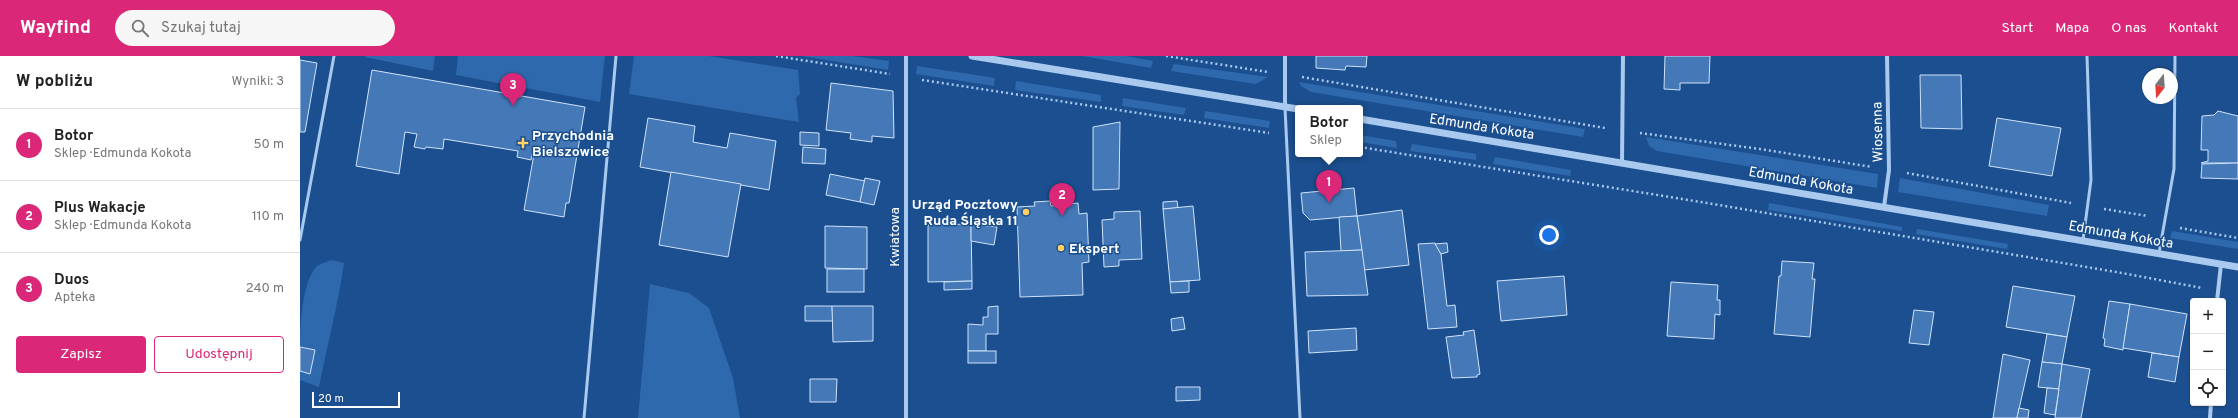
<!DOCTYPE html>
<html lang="pl">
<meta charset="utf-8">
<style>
body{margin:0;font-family:Overpass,sans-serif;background:#f6f6f6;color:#222}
.controls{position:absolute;right:12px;bottom:12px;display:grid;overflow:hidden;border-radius:4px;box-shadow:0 1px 3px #0004}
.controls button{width:36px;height:36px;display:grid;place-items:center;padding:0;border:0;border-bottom:1px solid #e0e0e0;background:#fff;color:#222;font:20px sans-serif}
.compass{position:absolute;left:1842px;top:12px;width:36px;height:36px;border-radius:50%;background:#fff;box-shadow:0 1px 3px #0004;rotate:197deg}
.scale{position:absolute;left:12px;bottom:10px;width:88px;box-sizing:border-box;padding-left:4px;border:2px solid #fff;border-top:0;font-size:11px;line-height:14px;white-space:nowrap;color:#fff;-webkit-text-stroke:3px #1b4f8f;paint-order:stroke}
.you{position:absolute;left:1249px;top:179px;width:14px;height:14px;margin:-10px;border:3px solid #fff;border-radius:50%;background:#1a73e8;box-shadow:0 0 0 6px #1a73e833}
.badge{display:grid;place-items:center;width:26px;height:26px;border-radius:50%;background:#db2777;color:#fff;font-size:13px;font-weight:700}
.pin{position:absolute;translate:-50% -33px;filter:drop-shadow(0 1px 2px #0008)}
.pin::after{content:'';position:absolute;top:21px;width:14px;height:12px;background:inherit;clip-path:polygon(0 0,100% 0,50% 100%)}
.popup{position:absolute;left:995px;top:49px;width:68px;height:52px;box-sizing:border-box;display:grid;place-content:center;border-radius:4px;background:#fff;filter:drop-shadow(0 1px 3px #0005);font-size:13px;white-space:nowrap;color:#767676}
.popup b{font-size:15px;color:#222}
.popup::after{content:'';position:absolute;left:50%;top:100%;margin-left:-8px;border:8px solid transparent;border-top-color:#fff}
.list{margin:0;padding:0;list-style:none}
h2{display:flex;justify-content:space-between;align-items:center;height:52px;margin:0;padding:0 16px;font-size:17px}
h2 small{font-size:13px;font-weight:400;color:#767676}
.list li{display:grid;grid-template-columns:26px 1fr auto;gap:12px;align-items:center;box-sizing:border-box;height:72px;padding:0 16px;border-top:1px solid #e0e0e0}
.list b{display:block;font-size:15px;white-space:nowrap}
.list p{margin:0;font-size:13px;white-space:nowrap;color:#767676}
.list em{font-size:13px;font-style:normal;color:#767676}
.actions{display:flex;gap:8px;padding:12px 16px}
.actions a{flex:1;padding:9px 0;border:1px solid #db2777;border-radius:4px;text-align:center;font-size:14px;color:#db2777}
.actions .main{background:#db2777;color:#fff}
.icon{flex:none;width:22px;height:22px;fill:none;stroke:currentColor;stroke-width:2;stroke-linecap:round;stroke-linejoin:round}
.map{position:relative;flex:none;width:1938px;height:362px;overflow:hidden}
header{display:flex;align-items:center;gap:24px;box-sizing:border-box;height:56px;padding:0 20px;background:#db2777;color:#fff}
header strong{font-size:19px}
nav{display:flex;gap:22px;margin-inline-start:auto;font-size:14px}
.search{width:280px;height:36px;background:#f6f6f6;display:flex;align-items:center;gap:10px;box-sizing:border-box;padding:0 14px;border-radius:22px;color:#767676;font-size:15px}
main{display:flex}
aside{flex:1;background:#fff}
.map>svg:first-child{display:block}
.green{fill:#2e69ad}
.building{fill:#4478b7;stroke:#cfe3fa}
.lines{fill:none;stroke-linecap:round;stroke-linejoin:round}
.path{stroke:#a9c9ee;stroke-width:2.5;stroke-dasharray:2 3;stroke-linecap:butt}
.service{stroke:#a9c9ee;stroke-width:3}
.minor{stroke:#a9c9ee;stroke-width:4}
.tertiary{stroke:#a9c9ee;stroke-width:7}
.poi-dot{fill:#ffd166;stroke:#1b4f8f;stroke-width:1.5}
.labels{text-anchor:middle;stroke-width:3;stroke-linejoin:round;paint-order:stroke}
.street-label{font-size:14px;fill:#fff;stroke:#1b4f8f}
.poi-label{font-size:14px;font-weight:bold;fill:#fff;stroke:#1b4f8f;text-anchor:start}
</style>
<header>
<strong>Wayfind</strong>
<div class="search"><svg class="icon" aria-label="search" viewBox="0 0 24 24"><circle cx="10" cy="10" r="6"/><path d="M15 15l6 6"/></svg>Szukaj tutaj</div>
<nav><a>Start</a><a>Mapa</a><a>O nas</a><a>Kontakt</a></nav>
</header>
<main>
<aside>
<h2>W pobliżu<small>Wyniki: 3</small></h2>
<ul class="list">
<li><span class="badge">1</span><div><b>Botor</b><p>Sklep · Edmunda Kokota</p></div><em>50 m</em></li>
<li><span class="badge">2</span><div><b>Plus Wakacje</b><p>Sklep · Edmunda Kokota</p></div><em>110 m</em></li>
<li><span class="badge">3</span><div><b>Duos</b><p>Apteka</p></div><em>240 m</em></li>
</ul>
<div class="actions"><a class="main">Zapisz</a><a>Udostępnij</a></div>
</aside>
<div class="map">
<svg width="1938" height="362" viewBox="0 0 1938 362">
<rect width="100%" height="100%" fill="#1b4f8f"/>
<g class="green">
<polygon points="66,0 135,0 133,15 65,1"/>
<polygon points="158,0 305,0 300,46 156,19"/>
<polygon points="334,0 409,0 498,14 500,38 496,42 499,66 329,38"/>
<polygon points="502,0 552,0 589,5 588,14"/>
<polygon points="783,0 826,0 853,5 851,12"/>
<polygon points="874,8 968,21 956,28 949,27 871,15"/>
<polygon points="617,10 695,22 694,30 616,18"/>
<polygon points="716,25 801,39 801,46 715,34"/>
<polygon points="999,26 1285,73 1283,81 1011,36 1001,30"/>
<polygon points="823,42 886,52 884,59 822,50"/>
<polygon points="905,55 970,65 969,72 904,62"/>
<polygon points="1060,79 1096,85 1097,92 1060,86"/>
<polygon points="1346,81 1578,118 1577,132 1357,95 1349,90"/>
<polygon points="1112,88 1176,98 1176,104 1110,95"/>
<polygon points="1195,101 1271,114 1270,120 1193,108"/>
<polygon points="1600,122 1749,149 1747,160 1598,136"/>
<polygon points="1469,147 1602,171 1602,175 1468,154"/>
<polygon points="1617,173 1708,188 1707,193 1616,178"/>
<polygon points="1872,175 1938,186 1938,193 1870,182"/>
<path d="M31,204L44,207C38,249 27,290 19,331L0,324V315L10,318L15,294L0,291C0,270 2,225 17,210C21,207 27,206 31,204Z"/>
<polygon points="350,228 389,237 409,252 433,322 440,362 338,362"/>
</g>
<g class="building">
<polygon points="1016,0 1067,0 1066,11 1046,10 1045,14 1016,12"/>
<polygon points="1365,0 1410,0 1409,27 1380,27 1380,34 1364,33"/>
<polygon points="0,4 17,7 5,76 0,76"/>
<polygon points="72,14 285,51 269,147 266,147 264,161 224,154 234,98 232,98 231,104 217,101 218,95 144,83 143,93 126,91 125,93 114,91 117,78 105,76 99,118 56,110"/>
<polygon points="1620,19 1661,19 1662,73 1621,72"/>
<polygon points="531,27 593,35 594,82 572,80 572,86 550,83 551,77 526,74"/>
<polygon points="1918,55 1938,60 1938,107 1901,107 1908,105 1908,94 1901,94 1902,60 1914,59"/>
<polygon points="348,62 395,70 393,86 427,92 430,77 476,85 469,134 340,111"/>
<polygon points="1697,62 1761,72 1752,120 1689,110"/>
<polygon points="820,66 819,133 793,134 793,71"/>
<polygon points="500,76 519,77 519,90 500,89"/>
<polygon points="503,91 526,93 525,108 502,107"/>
<polygon points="1938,107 1938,123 1901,122 1902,108"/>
<polygon points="371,116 441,128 428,201 359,189"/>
<polygon points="530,118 565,125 560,146 526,139"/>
<polygon points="565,122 580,125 574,149 560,146"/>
<polygon points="1054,132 1057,160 1010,164 1003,157 1001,137"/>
<polygon points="750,145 751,150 778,147 779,158 787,157 789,206 782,207 783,239 720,241 717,151 735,150 734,146"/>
<polygon points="877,145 878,152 863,153 863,146"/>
<polygon points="893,150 900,224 870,226 863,153"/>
<polygon points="1102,154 1109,209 1064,214 1057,160"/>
<polygon points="840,155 842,203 819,204 819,210 804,211 802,164 814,163 814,156"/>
<polygon points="1057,160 1062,194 1041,195 1039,161"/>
<polygon points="671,168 672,225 628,226 628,169"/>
<polygon points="671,168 697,171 694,189 671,185"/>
<polygon points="525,170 567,171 567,213 525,212"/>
<polygon points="1135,187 1141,198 1147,250 1155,249 1157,271 1128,273 1118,188"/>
<polygon points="1147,187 1148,196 1141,198 1135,188"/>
<polygon points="1062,194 1068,239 1007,240 1005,196"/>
<polygon points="1482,205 1514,207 1512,223 1515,223 1510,281 1474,278 1479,220 1481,220"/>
<rect x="527" y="213" width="37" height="23"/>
<polygon points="1264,220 1267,259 1201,265 1197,225"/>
<polygon points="672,225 672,233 644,234 644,226"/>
<polygon points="889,225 889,236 871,237 870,226"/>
<polygon points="1371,226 1418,229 1417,244 1420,244 1420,259 1415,258 1414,283 1367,280"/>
<polygon points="1713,230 1775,240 1767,281 1706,271"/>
<polygon points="1809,245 1830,248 1823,294 1804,290 1805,283 1803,282"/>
<polygon points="1830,248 1887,258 1879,301 1823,292"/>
<polygon points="505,250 532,250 533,265 505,265"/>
<polygon points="532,250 573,250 573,285 533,286"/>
<polygon points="698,250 698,278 686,278 686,295 668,295 668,268 683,269 683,261 688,261 688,251"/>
<polygon points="1614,254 1634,256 1629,289 1609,287"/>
<polygon points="883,261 885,273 872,275 871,263"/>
<polygon points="1056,272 1057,294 1009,297 1008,275"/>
<polygon points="1174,274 1180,318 1177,319 1177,321 1152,322 1146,281 1164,279 1163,276"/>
<polygon points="1747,278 1767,281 1762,308 1742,306"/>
<polygon points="0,291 15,294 10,318 0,315"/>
<rect x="668" y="295" width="28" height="12"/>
<polygon points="1852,297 1879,301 1875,326 1848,321"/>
<polygon points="1703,298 1730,304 1717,362 1693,362"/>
<polygon points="1742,306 1762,308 1759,333 1738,331"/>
<polygon points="1762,308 1790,313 1781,362 1755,362"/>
<polygon points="510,323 537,323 536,346 510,346"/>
<polygon points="876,331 900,331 900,344 876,345"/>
<polygon points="1747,332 1759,333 1755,359 1744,357"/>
<polygon points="1719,352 1729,354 1728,362 1717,362"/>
</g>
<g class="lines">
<g class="path">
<polyline points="476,0 590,18"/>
<polyline points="866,0 968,16"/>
<polyline points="1002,21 1305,72"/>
<polyline points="622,24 969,77"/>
<polyline points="1340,77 1460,93 1572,111"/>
<polyline points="1060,91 1407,147 1822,217 1902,232"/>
<polyline points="1607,117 1771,147"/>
<polyline points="1804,153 1848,160"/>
<polyline points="1880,172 1938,182"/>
</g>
<g class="service">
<polyline points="985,52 1000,362"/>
<polyline points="0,184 34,0"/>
<polyline points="1783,184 1791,124 1787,0"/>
<polyline points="1859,197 1874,113 1875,0"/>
<polyline points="284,362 316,0"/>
</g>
<g class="minor">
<polyline points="985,0 985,51"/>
<polyline points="1322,107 1323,0"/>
<polyline points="1584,151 1589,114 1587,0"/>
<polyline points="1917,245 1921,208"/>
<polyline points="606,362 606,0"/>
<polyline points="1910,362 1911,347"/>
</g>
<g class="tertiary">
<polyline points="672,0 998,53"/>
<polyline points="1060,63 1938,211"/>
</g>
</g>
<g class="poi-dot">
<path d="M221 81h4v4h4v4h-4v4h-4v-4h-4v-4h4z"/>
<circle cx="726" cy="156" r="4"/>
<circle cx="761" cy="192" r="4"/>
</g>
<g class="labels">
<g class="street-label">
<text transform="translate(1182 70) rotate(9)" y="5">Edmunda Kokota</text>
<text transform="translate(1577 76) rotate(-91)" y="5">Wiosenna</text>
<text transform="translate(1501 124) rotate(10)" y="5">Edmunda Kokota</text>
<text transform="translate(1821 178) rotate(10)" y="5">Edmunda Kokota</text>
<text transform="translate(594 181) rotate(-90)" y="5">Kwiatowa</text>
</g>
<g class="poi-label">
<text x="232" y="84">Przychodnia<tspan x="232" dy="16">Bielszowice</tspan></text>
<text x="718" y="153" text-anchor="end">Urząd Pocztowy<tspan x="718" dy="16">Ruda Śląska 11</tspan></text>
<text x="769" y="197">Ekspert</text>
</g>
</g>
</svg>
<div class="controls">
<button>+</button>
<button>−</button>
<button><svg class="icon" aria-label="locate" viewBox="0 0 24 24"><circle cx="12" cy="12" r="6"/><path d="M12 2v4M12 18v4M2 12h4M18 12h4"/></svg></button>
</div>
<svg class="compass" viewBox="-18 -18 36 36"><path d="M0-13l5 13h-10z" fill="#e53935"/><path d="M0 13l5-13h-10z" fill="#767676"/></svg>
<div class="scale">20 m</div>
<div class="you"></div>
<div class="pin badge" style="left:1029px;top:147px">1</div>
<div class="popup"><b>Botor</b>Sklep</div>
<div class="pin badge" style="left:762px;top:160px">2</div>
<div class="pin badge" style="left:213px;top:50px">3</div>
</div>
</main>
